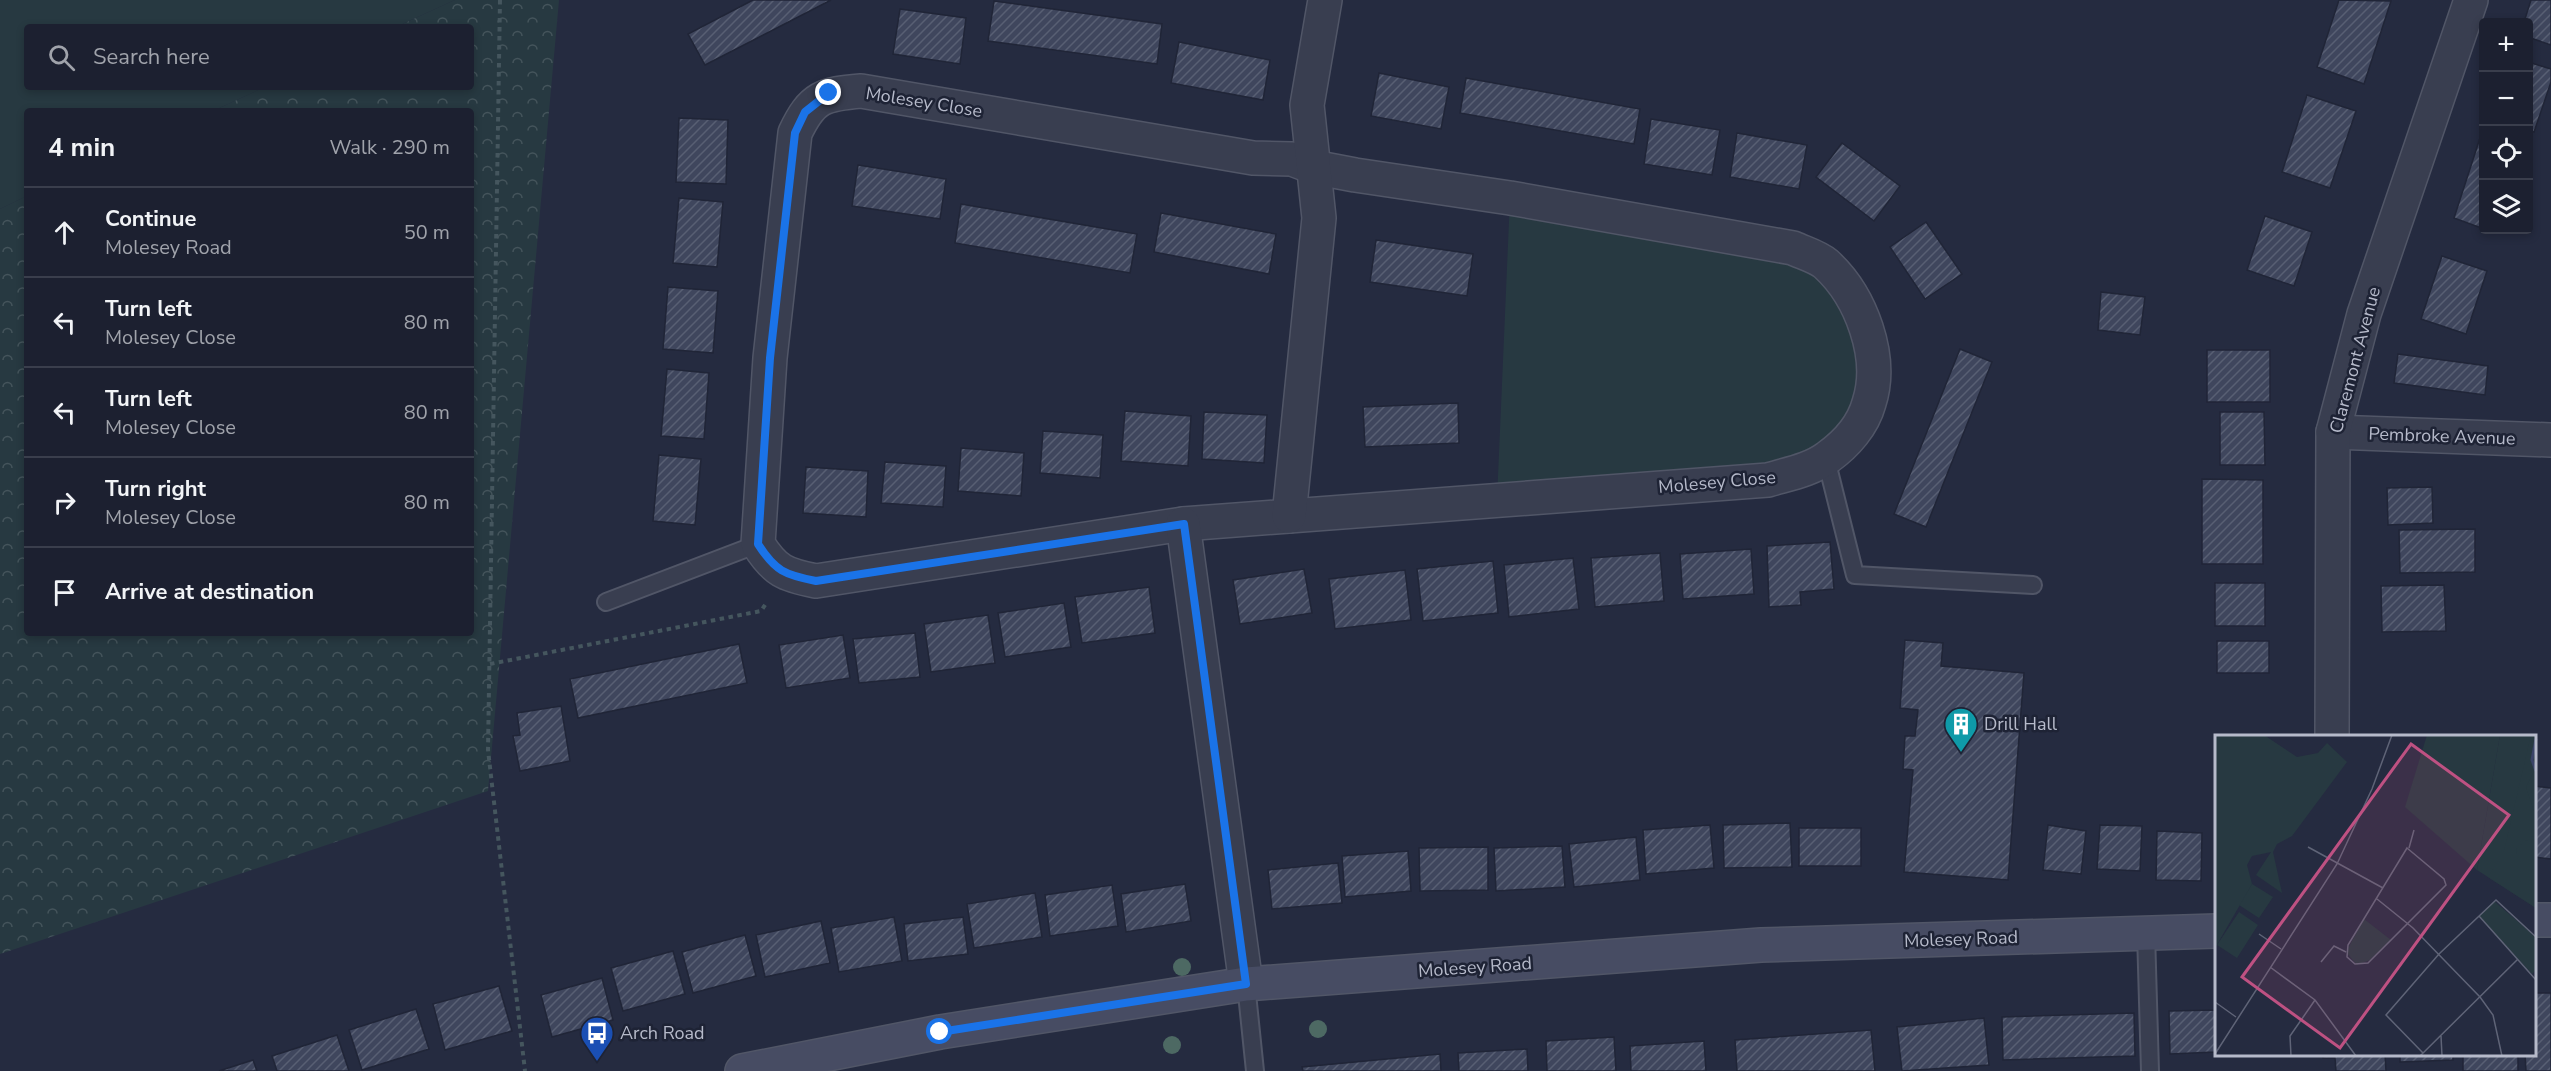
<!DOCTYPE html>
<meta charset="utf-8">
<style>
body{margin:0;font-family:"Nunito Sans",sans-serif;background:#292d3c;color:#f1f3f6}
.controls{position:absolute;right:18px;top:18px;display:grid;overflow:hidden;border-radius:6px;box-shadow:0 3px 9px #0003}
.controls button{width:54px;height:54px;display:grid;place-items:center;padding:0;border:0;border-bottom:2px solid #3a3e4c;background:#1c2030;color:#f1f3f6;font:30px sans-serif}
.stop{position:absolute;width:18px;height:18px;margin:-14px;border:4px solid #1a73e8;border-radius:50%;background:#fff}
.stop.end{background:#1a73e8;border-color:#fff;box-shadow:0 2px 6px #0008}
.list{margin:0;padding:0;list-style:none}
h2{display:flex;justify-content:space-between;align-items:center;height:78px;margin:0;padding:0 24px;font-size:26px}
h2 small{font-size:20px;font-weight:400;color:#a0a3ab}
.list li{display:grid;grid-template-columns:39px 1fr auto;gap:18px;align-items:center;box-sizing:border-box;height:90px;padding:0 24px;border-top:2px solid #3a3e4c}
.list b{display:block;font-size:22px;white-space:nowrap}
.list p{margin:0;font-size:20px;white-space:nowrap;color:#a0a3ab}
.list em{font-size:20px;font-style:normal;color:#a0a3ab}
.icon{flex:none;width:33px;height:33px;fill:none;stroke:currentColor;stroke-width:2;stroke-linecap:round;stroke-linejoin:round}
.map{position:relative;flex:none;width:2551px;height:1071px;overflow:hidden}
.search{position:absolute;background:#1c2030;box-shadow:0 3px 9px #0003;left:24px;top:24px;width:450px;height:66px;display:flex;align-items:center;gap:15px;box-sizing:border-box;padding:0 21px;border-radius:6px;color:#a0a3ab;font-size:22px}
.panel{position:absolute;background:#1c2030;box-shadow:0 3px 9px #0003;left:24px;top:108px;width:450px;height:528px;border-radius:6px}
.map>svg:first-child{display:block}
.grass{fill:#273941}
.forest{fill:url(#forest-crowns)}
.building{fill:url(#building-hatch);stroke:#202537;stroke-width:1.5}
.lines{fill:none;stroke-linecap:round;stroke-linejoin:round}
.lane-casing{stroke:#515667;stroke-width:20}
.street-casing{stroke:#515667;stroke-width:36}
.secondary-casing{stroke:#515667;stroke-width:36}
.path{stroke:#45565e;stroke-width:4;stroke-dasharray:4.5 4.5;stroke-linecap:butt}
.lane{stroke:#393e50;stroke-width:16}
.street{stroke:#393e50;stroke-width:33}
.secondary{stroke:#474c63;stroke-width:33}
.tree{fill:#4d6963}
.route{stroke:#1a73e8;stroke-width:8}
.labels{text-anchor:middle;stroke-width:5;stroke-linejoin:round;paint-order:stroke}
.street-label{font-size:18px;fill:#b6baca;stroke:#1e2335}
.poi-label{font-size:18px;fill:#b6baca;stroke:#1e2335;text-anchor:start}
.inset-river{fill:none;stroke:#394367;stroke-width:3}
.inset-road{fill:none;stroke:#5f6477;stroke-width:1.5}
.view{fill:#be5182;fill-opacity:0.15;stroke:#be5182;stroke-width:3}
.inset-edge{fill:none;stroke:#b6baca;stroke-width:3}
</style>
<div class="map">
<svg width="2551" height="1071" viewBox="0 0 2551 1071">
<defs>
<pattern id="forest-crowns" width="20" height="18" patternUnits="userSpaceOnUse" patternTransform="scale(1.5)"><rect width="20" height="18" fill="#273941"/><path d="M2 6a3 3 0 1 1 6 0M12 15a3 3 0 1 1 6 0" fill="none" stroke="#44545b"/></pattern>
<pattern id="building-hatch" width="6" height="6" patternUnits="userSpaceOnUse" patternTransform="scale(1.5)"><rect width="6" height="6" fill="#3f465d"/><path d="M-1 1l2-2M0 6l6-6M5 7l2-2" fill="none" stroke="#585f73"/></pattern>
</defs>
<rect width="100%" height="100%" fill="#252b40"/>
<g class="grass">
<polygon points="0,0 455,0 396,27 27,27 27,87 265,87 213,111 27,111 27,196 0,209"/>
<polygon points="1510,198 1825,262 1873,369 1826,459 1497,500"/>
</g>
<polygon class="forest" points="455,0 559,0 488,791 0,954 0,209 27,196 27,633 471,633 471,111 213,111 265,87 471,87 471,27 396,27"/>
<g class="building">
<polygon points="753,0 831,0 705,65 688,34"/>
<polygon points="2339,0 2391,1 2364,84 2317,67"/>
<polygon points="2531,0 2551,0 2551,45 2528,37 2528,22 2524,22"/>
<polygon points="994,1 1162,24 1157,64 988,41"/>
<polygon points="900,9 966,18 960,64 893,54"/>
<polygon points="1179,42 1270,60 1263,100 1171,83"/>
<polygon points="2528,62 2551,69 2551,82 2534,132 2528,130"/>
<polygon points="1379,73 1449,87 1441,129 1371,116"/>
<polygon points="1466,78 1640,109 1634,144 1460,113"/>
<polygon points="2307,95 2356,111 2330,188 2282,172"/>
<polygon points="679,118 728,120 726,184 676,182"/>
<polygon points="1651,119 1720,130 1712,175 1644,164"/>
<polygon points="1737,133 1807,145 1799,189 1730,177"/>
<polygon points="2480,138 2484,139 2484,229 2454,218"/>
<polygon points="1842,143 1900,186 1874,221 1816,177"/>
<polygon points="858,165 946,179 940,219 852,206"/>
<polygon points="679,198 723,202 717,267 673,263"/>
<polygon points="961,204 1137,234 1130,273 955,243"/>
<polygon points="1161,213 1276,234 1269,274 1154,252"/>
<polygon points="2265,216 2312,232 2294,286 2247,270"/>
<polygon points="1926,222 1962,274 1925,299 1890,247"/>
<polygon points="1376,240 1473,254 1467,296 1370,282"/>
<polygon points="2442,256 2487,271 2466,334 2421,319"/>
<polygon points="668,287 718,291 713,353 663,349"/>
<polygon points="2101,292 2145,297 2140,335 2098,330"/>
<polygon points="1960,349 1992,362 1926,527 1894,514"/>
<rect x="2207" y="350" width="63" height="52"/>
<polygon points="2398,354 2488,366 2485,395 2394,383"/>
<polygon points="667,369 709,373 704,439 661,436"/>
<polygon points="1458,403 1459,443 1365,447 1363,407"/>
<polygon points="1125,411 1191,416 1188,466 1121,461"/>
<polygon points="1204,412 1267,415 1264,463 1202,459"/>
<polygon points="2220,412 2264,412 2265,465 2220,465"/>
<polygon points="1043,431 1103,435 1100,478 1040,473"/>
<polygon points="961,448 1024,453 1021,496 958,491"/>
<polygon points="659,455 701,459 695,525 653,521"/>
<polygon points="885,462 946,466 943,507 881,503"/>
<polygon points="806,467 868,471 866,517 803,513"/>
<polygon points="2202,479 2263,480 2263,564 2202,564"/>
<polygon points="2432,487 2433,523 2388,525 2387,488"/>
<polygon points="2475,529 2475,572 2400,573 2399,530"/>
<polygon points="1830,542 1834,589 1800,592 1801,605 1769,607 1767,546"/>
<polygon points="1751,549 1754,594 1683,599 1680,554"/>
<polygon points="1660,553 1664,601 1595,607 1591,558"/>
<polygon points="1573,558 1579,609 1509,617 1504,565"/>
<polygon points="1493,561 1498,613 1423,621 1417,569"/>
<polygon points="1304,569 1312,613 1240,624 1233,580"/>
<polygon points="1405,570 1411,620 1335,629 1329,579"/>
<rect x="2215" y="583" width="50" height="43"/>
<polygon points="2444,585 2446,631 2382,632 2381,586"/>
<polygon points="1149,587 1155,633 1082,643 1075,597"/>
<polygon points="1064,603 1071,647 1005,657 998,613"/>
<polygon points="988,615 995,663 931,672 924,624"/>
<polygon points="915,633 920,677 859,683 853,639"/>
<polygon points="843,635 850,678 786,688 779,645"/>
<polygon points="1905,640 1943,643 1941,666 2024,673 2008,880 1904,872 1913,770 1903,769 1905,736 1915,736 1918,710 1900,708"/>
<rect x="2217" y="641" width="52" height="32"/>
<polygon points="739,644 747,683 578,718 570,679"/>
<polygon points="561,706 570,761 520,771 513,736 520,735 517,713"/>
<polygon points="2534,786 2551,788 2551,859 2534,857"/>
<polygon points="1790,823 1792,867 1724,868 1723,825"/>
<polygon points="1710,825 1714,868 1646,874 1643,830"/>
<polygon points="2048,825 2086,831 2081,874 2043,870"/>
<polygon points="2100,825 2142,826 2140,871 2097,869"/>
<rect x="1799" y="828" width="62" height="38"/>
<polygon points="2157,831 2202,833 2201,881 2156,880"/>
<polygon points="1636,837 1640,880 1574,887 1569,844"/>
<polygon points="1562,846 1565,887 1496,891 1494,848"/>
<polygon points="1488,847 1488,890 1420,891 1419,848"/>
<polygon points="1408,851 1411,891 1345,897 1342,856"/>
<polygon points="1338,863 1342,903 1272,909 1268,870"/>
<polygon points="1185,884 1191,921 1126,932 1121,894"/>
<polygon points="1112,885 1118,926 1050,936 1045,895"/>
<polygon points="1035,893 1042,937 974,948 967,904"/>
<polygon points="894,917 902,961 839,972 831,928"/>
<polygon points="963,917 968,954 908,961 904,924"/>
<polygon points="821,921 830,963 765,977 756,935"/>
<polygon points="745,935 756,976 693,993 682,952"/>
<polygon points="673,951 685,994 623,1011 611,968"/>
<polygon points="602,978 613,1020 552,1037 541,995"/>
<polygon points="499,986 512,1031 445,1050 433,1004"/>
<polygon points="2534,993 2551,993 2551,1071 2526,1071 2525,1054 2534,1054"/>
<polygon points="416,1009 429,1049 362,1070 349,1030"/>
<polygon points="2216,1010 2216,1052 2170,1054 2169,1011"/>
<polygon points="2134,1013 2135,1056 2003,1060 2002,1017"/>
<polygon points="1984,1018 1989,1065 1902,1071 1897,1027"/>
<polygon points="1871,1030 1875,1071 1737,1071 1735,1040"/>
<polygon points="337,1035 349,1071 277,1071 272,1056"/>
<polygon points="1614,1037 1616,1071 1547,1071 1546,1041"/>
<polygon points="1704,1041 1706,1071 1631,1071 1630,1046"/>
<polygon points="1527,1049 1528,1071 1459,1071 1458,1053"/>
<polygon points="1440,1054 1441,1071 1303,1071 1302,1067"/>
<polygon points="2323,1054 2385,1054 2386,1071 2336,1071 2335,1058 2323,1058"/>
<polygon points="2400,1054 2453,1054 2453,1060 2400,1062"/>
<rect x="2463" y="1054" width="55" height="17"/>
<polygon points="253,1060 257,1071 219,1071"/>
</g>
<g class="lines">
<defs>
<g id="lane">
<polyline points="1826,459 1855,575 2033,585"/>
<polyline points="606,602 758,544"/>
<polyline points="2146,933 2150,1071"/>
<polyline points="1246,984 1255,1071"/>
</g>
<g id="street">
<path d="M861,91L1253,158L1292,159L1313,167L1355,175L1510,198L1793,248C1804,253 1818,257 1826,264C1861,296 1884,357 1869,403C1863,425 1846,444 1828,457C1811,470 1788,474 1768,480L1183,524L816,581C785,575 775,571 758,544L770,358L795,133C812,97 823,94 861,91Z"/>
<polyline points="2333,432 2551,440"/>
<polyline points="1289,516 1319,218 1307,105 1325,0"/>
<polyline points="1183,524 1246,984"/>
<polyline points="2332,736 2333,432 2364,314 2471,0"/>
</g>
<g id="secondary">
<polyline points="2534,920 2551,920"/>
<polyline points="742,1071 940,1032 1246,984 1761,945 2216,931"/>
</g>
</defs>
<use href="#lane" class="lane-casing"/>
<use href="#street" class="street-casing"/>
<use href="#secondary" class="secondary-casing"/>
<g class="path">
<polyline points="500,0 488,750 525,1071"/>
<polyline points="490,664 761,611 767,602"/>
</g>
<use href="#lane" class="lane"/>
<use href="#street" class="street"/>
<use href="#secondary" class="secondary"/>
</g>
<g class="tree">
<circle cx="1182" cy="967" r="9"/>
<circle cx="1318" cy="1029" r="9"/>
<circle cx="1172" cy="1045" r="9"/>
</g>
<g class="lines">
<path class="route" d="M829,93L805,112L795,133L770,358L758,544C775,571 785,575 816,581L1184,524L1246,984L940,1032"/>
</g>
<defs>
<symbol id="building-pin" viewBox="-11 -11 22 30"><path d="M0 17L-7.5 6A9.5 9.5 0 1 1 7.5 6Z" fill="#0f9aa8" stroke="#1e2335"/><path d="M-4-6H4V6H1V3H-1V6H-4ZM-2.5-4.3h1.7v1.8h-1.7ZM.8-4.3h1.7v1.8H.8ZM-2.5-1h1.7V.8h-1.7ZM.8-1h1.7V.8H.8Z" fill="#fff"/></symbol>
<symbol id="bus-pin" viewBox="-11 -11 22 30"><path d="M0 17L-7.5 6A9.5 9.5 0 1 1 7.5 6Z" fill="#1a4fb4" stroke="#1e2335"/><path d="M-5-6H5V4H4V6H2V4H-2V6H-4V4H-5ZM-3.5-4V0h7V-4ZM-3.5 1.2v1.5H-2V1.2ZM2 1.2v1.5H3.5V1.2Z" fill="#fff"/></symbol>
</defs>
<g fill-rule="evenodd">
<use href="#building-pin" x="1942" y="705" width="38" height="52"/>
<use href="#bus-pin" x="578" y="1014" width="38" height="52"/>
</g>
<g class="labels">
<g class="street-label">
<text transform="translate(924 102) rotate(9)" y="6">Molesey Close</text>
<text transform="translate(2355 360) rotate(-75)" y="6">Claremont Avenue</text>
<text transform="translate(2442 436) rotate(2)" y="6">Pembroke Avenue</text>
<text transform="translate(1717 482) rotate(-5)" y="6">Molesey Close</text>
<text transform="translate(1961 939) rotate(-2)" y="6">Molesey Road</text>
<text transform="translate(1475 967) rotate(-4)" y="6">Molesey Road</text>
</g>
<g class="poi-label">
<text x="1984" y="730">Drill Hall</text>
<text x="620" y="1039">Arch Road</text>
</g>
</g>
<g transform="translate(2215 735)">
<rect width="321" height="321" fill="#252b40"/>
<path d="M285,0H321V173L262,135ZM37,149L58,162L44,183L24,170ZM279,166L321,202V235L317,239L264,181ZM24,177L43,190L22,223L2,210ZM149,184L176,205L155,225L142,230L131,217Z" fill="#273941"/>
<path d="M212,0H285L262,135L190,72ZM316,0H321V32L311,52L321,82V98L302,113L301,119L321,138V173L273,142L289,116Z" fill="#273941"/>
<path d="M0,0H49L82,22L103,18L112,8L132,27L77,101L62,109L58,117L67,158L41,140L56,117L37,121L32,130L37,149L0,213Z" fill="#273941"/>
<path class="inset-river" d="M321,4L317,25L321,36"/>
<path class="inset-road" d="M93,112L168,153M192,113L229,144L231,150L153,228L140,229L132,222L133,210ZM194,113L199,95M162,164L198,193L265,262L278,280L287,321M264,181L321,245M44,199L66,214M106,227L119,211L131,217M55,232L100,265L141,321M0,267L21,282M226,301L227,321M208,318L171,280L224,219L281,165L321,202M0,319L122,129L157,54L177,0M76,321L75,301L100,265M205,321L303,224"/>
<path class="view" d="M196,9L294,80L125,313L27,242Z"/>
<rect width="321" height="321" class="inset-edge"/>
</g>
</svg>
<div class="controls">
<button>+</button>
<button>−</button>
<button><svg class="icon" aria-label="locate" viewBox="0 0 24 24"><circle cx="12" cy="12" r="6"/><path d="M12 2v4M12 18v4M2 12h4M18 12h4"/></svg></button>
<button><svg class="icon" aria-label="layers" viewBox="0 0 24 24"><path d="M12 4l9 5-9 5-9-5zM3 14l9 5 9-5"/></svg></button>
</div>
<div class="stop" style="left:940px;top:1032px"></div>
<div class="stop end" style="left:829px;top:93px"></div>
<div class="search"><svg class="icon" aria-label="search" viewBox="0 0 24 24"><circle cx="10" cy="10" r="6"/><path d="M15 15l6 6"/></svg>Search here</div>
<section class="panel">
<h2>4 min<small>Walk · 290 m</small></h2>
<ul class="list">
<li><svg class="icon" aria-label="ahead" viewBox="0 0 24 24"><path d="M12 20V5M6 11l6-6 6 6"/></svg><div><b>Continue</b><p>Molesey Road</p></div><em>50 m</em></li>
<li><svg class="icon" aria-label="left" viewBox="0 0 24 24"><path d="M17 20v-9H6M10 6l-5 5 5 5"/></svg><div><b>Turn left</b><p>Molesey Close</p></div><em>80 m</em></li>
<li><svg class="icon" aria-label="left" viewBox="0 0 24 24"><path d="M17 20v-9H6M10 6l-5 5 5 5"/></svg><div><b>Turn left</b><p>Molesey Close</p></div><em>80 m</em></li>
<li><svg class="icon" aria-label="right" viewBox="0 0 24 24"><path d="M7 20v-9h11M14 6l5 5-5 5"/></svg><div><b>Turn right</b><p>Molesey Close</p></div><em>80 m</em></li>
<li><svg class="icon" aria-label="arrive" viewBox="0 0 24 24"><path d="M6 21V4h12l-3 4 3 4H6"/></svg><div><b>Arrive at destination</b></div></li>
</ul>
</section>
</div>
